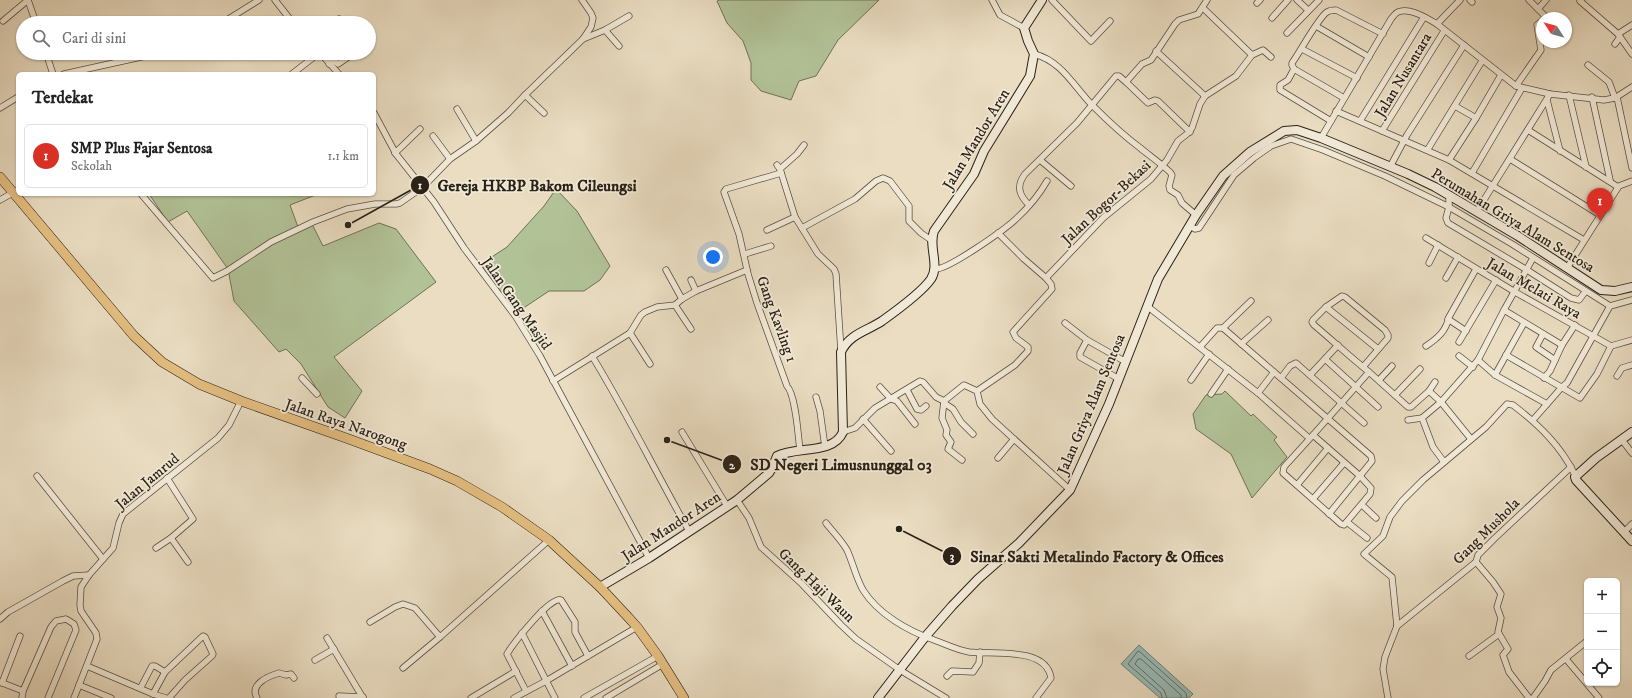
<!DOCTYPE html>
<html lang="id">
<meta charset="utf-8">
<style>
body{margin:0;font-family:"IM FELL DW Pica",serif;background:#f6f6f6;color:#222}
.controls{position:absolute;right:12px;bottom:12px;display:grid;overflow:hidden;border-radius:6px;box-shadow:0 1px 3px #0004}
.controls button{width:36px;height:36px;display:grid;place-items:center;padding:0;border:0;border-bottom:1px solid #e0e0e0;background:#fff;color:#222;font:20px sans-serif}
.compass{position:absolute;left:1536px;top:12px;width:36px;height:36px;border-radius:50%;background:#fff;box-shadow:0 1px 3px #0004;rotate:306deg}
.you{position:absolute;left:713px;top:257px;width:14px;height:14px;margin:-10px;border:3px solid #fff;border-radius:50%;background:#1a73e8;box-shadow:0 0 0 6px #1a73e833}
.badge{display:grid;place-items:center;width:26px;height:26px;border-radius:50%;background:#d93025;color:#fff;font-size:13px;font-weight:700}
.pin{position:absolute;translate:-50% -33px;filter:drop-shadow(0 1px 2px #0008)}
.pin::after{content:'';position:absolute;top:21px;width:14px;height:12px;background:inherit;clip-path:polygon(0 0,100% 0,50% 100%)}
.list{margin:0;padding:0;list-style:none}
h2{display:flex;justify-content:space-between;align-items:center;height:52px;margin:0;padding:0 16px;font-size:17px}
h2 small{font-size:13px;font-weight:400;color:#767676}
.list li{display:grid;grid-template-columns:26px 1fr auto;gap:12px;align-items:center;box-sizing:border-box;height:64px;margin:0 8px 8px;padding:0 8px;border:1px solid #e0e0e0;border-radius:6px}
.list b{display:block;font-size:15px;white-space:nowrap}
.list p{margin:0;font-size:13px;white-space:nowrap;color:#767676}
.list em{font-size:13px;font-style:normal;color:#767676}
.icon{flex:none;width:22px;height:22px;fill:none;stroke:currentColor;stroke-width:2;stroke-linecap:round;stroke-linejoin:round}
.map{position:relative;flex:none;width:1632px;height:698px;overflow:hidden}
.search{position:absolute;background:#fff;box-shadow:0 1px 3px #0004;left:16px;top:16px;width:360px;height:44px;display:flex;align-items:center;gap:10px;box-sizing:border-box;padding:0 14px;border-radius:22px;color:#767676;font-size:15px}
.panel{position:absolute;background:#fff;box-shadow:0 1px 3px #0004;left:16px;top:72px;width:360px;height:124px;border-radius:6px}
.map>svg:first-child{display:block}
.green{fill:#b2c297;stroke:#6e7256}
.water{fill:#98bbb7;stroke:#6c7d76}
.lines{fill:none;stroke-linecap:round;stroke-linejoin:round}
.shore{stroke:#616e66;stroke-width:1}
.street-casing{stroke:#5a5040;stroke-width:7}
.secondary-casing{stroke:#2a2115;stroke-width:10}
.primary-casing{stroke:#2a2115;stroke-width:10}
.street{stroke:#f1e9d7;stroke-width:5.5}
.secondary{stroke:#f1e9d7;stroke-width:8}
.primary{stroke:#e5be81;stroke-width:9}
.labels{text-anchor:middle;stroke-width:3.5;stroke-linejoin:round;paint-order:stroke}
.street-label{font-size:15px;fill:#2a2115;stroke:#f1e9d7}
.leader{fill:none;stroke:#2a2115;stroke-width:1.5}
.callout-dot{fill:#2a2115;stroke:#f1e9d7;stroke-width:1.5}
.mark-label{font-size:12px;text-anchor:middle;font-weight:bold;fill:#fff}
.callout-label{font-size:16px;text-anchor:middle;font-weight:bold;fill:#2a2115;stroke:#f1e9d7;stroke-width:3.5;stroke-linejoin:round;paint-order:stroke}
</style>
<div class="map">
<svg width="1632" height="698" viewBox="0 0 1632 698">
<rect width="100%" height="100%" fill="#eaddc2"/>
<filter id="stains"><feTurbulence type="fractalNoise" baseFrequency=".005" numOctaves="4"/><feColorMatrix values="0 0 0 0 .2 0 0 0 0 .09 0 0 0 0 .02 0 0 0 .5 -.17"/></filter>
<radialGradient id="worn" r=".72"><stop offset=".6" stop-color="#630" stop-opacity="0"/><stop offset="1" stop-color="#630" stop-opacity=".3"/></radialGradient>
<g class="green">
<polygon points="719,0 879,0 838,40 816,76 799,81 791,100 761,91 751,80 751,63 743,41 727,23 717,1"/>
<polygon points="556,189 577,211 610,266 600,280 584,291 549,291 516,313 481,264 507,247 544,206"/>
<polygon points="149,194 318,194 290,205 298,227 312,224 323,246 379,223 396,229 436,282 334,357 362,391 345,418 328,407 301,364 286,349 279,352 234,301 228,269 187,211 168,222"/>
<polygon points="1225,391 1251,416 1253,414 1277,437 1274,440 1287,457 1252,498 1231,454 1196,429 1193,414 1206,395 1222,394"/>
</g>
<polygon class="water" points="1139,645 1193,694 1189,698 1160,698 1121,664"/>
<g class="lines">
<g class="shore">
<polyline points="1162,698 1161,693 1128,664 1138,651 1140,652 1186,693 1187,698"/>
<polyline points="1167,698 1164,690 1135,664 1138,659 1141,659 1181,695 1181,698"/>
</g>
<defs>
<g id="street">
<polyline points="28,0 36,23"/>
<polyline points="275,0 293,23"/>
<polyline points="992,0 1000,15 1024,28"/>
<polyline points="1052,0 1091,41 1110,21"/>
<polyline points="1297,0 1308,10"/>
<polyline points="1470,0 1472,2"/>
<polyline points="1529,0 1545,16 1545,18"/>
<polyline points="1581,0 1580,1 1618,34 1632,54"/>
<polyline points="1257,3 1260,0"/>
<polyline points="1203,8 1252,55"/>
<polyline points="1538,9 1546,0"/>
<polyline points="1272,18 1288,0"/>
<polyline points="3,21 28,0"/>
<polyline points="222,23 259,0"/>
<polyline points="333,23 339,19 341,23"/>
<polyline points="1437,24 1460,0"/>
<polyline points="1316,26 1369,57"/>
<polyline points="605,30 619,46"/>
<polyline points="1287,33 1319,0"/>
<polyline points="1618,34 1632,25"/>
<polyline points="583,39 605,30 629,16"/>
<polyline points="1615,44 1620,37"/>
<polyline points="1302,49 1357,78"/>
<polyline points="1156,51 1205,96"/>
<polyline points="46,53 53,74"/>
<polyline points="320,53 339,74"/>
<path d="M1034,54C1062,61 1074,87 1093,106C1107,120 1123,135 1139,147C1150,156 1160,163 1170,172L1172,175L1169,186L1170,190L1178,195L1182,203L1196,215"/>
<polyline points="329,64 334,61 338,64 354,53"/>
<polyline points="1588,65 1609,82 1615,98"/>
<polyline points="1294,69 1344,98"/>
<polyline points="64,74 159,53"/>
<polyline points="292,74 319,53"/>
<polyline points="1126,82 1148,103 1155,100 1158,101 1190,132"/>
<polyline points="1516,86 1541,50 1537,25 1542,21"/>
<polyline points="525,95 544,113"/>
<polyline points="1569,95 1586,167"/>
<polyline points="1592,97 1610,180"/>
<polyline points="1617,97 1632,168"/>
<polyline points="1547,100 1560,151"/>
<polyline points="1455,106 1476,118"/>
<polyline points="0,108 18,97"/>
<polyline points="457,109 476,141"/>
<polyline points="1336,111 1449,160 1584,240"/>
<polyline points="374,113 396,154 434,202 464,248 516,317 540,356 649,558"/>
<path d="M1331,121L1280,90V85L1288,80L1294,69L1292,65V63C1300,52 1318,18 1327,12C1330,10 1333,10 1336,10L1383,34"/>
<polyline points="1360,121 1424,17"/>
<polyline points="1528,130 1618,187"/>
<polyline points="1382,131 1444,31"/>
<polyline points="433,136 450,159"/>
<path d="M1321,138L1391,19C1393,17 1395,13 1398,12C1409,7 1427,18 1437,24L1516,86L1550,94L1604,100L1615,98L1632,87"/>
<polyline points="1428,149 1482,61"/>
<polyline points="395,153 420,129"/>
<polyline points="1510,159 1600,215"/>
<polyline points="1040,160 1071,186"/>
<polyline points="1449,160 1476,118 1501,75"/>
<polyline points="777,165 780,169 795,217 818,254 834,269 836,274 841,351"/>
<polyline points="1390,167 1407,135 1464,45"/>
<polyline points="780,169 797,154 804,145"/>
<path d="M781,173L726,189L724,192L739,234L748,274L757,303L787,386C796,396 798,436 800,450"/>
<polyline points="1472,173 1522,88"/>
<polyline points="141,194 213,278 227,271 271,242 313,222 347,209 375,204 396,204 400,203 423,187 450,159 476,141 508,113 525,95 583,39 591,27 593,18 591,13 582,0"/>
<polyline points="1449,195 1449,207 1446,218 1448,223 1527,270 1571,298 1579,300 1585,292"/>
<polyline points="0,200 18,190"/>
<path d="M1029,205C1019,195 1016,186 1025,174L1077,123L1116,76H1119L1126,82L1142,64L1151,60L1175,24L1179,20L1198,14L1207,0"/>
<polyline points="1477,211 1550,94"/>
<polyline points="1190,226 1195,229 1199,228 1234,175 1254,158 1271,146 1291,139 1323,150 1385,176 1449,207 1512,244 1610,306 1632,300"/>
<polyline points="802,228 855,199 876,181 883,178 890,181 909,206 909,221 921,233 931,240"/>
<polyline points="767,230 795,217"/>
<polyline points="998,233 1024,259 1046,278"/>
<polyline points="1426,238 1515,292 1611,346 1632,340"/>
<polyline points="745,254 771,246"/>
<polyline points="1429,263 1438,245"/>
<polyline points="1567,268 1619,186 1632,181"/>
<path d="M935,269C948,270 1004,230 1016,219C1028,208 1039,195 1047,181"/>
<polyline points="666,270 682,299"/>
<polyline points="1446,278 1458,257"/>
<polyline points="691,280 696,291"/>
<polyline points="675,305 691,329"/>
<polyline points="1147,306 1258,393 1309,438"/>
<polyline points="1326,307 1378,349"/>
<polyline points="1504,310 1562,345"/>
<polyline points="1448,319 1466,331"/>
<polyline points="1065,323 1087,340 1126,362"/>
<polyline points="1223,328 1251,301"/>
<polyline points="630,333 650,364"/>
<polyline points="1543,334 1536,347 1555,360"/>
<polyline points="1087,340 1080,353 1080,357 1119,379"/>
<polyline points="1459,342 1496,280"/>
<polyline points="1241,344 1268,320"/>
<path d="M1426,346C1438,338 1446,331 1449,317L1476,269"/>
<polyline points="1200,347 1217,328 1223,328 1371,456 1372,461 1329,514"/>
<polyline points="1506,355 1580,398 1597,374 1611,346"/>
<path d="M592,356C627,413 656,473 689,531"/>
<polyline points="1459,356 1473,367"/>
<polyline points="1325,359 1378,407"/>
<polyline points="1478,360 1495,375 1547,404"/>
<path d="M1363,367L1388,338V335L1385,330L1345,297L1342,296L1326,307L1313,320L1312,322L1314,325C1332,340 1350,357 1369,372L1408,407H1411L1429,391L1435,382"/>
<polyline points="1310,375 1338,345"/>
<polyline points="1495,375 1524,323"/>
<polyline points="1617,376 1622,368 1632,365"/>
<polyline points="302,378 317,394"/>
<polyline points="1281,378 1290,366 1296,363 1364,423"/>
<polyline points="1544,378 1550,371 1562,345 1575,325"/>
<polyline points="1191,380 1209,354"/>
<polyline points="1379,380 1392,366"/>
<polyline points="553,381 630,333 641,315 645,312 657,307 675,305 682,299 696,291 747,270"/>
<polyline points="880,387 891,399 897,401 915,424"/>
<polyline points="907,390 917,409 921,410 926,406"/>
<polyline points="977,391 1015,365 1028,351 1028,347 1016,338 1013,332 1052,289 1051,284 1046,278 1103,218 1151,179 1167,160 1178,141 1187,134 1192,128 1200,104 1205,96 1236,76 1252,55 1263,50 1271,57"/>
<polyline points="1429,391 1441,402 1471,439"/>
<polyline points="1258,393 1274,372"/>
<polyline points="1211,394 1228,369"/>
<polyline points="1395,395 1420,369"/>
<polyline points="816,397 820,411 825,447"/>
<polyline points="944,401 942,418 947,430 946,435 951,442 948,449 962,460"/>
<polyline points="944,403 953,409 961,422 973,434"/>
<polyline points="863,419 891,451"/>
<polyline points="1408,420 1422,418"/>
<polyline points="1533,420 1562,387 1567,383 1610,306"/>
<polyline points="682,432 727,506"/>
<polyline points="843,432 855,428 875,408 920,381 923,382 936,397 944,401 964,385 977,391 980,404 992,419 1070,490"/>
<polygon points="1313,435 1360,476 1371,488 1370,494 1344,525 1341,524 1283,473 1284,467"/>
<polyline points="1313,435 1369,372"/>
<polyline points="1622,440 1632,453"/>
<polyline points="998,458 1014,439"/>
<polyline points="1444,462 1433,447 1422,418 1441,402 1478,360 1504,310 1533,258"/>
<polyline points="37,476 103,559"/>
<polyline points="1297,485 1328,448"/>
<polyline points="1313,499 1344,463"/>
<polyline points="737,500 749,518 761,547 802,584 841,625 856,639 900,670 946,698"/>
<polyline points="1362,505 1376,518"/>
<polyline points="1347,522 1367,538"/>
<path d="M826,523C833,532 842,541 847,550C853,563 856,578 863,590C878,614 908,631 934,640C945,644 957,650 969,652C992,655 1046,646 1051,678L1036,698"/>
<polyline points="1624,532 1632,524"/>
<polyline points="171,538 188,562"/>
<polyline points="156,548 171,538 193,519 167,478"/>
<polyline points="1476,562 1493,582 1501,594 1497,607 1501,618 1498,632 1508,649 1503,655 1509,672 1529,698"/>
<polyline points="542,611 572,666"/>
<polyline points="0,619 8,612 63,581 73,576 89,575"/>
<polyline points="370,622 395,607 403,604 415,608 440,637 549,540"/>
<polyline points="1397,626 1476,562 1478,555 1495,538 1571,467"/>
<polyline points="522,633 555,698"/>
<polyline points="327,638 363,698"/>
<polyline points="1469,656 1499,634"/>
<polyline points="1566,659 1599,698"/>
<polyline points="315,660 334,649"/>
<polyline points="87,666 153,694 166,698"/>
<polyline points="403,668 440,637"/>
<polyline points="947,676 952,671 973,672 979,663 980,652"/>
<polyline points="0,682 23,691"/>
<polyline points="2,683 20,636"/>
<polyline points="79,685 111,698"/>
<polyline points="141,687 152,666 155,666 165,672"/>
<path d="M526,691L507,654C513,644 550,596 561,600L575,622V632L588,656"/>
<polyline points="153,694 165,672 203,636 205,637 213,654 212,656 185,680 169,698"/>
<polyline points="339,696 363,697"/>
<polyline points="22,698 23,691 51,627 56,621 66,619 74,624 76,630 48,698"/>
<polyline points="74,698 97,639 96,633 81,611 80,605 81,587 89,575 113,548 119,523 123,514 218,438 229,425 241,401"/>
<path d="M257,698C249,684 269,676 279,673L286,675L291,674L294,678"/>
<polyline points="471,698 516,671"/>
<polyline points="514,698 546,681 637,627"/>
<polyline points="584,698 658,656"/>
<polyline points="606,698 663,664"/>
<path d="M1388,698L1383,669L1385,657L1397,626L1392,577L1364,554L1383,536L1390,517L1402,501L1423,480L1486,427L1507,404L1513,405C1539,425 1561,446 1575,475"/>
<polyline points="1533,698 1545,681 1551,670 1587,641"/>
</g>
<g id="secondary">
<polyline points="1632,432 1596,458 1575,477 1576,480 1632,541"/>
<path d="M600,587L649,558L737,500L769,473L773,466L777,456C797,446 833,455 843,432L841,352C849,334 867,331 882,321C896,311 922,292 931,279C940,265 928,246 934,231L974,174L984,151L1030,76L1034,54L1028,41L1024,28L1042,0"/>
<polyline points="878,698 925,637 952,606 978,579 1019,543 1070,490 1109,404 1158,279 1196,215 1223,176 1250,152 1284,131 1297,130 1321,138 1408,174 1435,187 1518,236 1601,290 1615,291 1632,287"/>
</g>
<polyline id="primary" points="0,177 134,336 162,362 199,384 241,401 346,438 430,469 457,481 502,507 549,540 600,587 628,617 637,627 658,656 684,698"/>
</defs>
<use href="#street" class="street-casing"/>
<use href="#secondary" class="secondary-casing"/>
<use href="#primary" class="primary-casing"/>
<use href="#street" class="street"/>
<use href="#secondary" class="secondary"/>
<use href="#primary" class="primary"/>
</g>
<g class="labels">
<g class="street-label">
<text transform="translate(1403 75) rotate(-59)" y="5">Jalan Nusantara</text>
<text transform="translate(976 139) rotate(-59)" y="5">Jalan Mandor Aren</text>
<text transform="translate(1106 202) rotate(-43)" y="5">Jalan Bogor-Bekasi</text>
<text transform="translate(1513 220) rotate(31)" y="5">Perumahan Griya Alam Sentosa</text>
<text transform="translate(1534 288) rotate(30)" y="5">Jalan Melati Raya</text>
<text transform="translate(517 303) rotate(55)" y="5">Jalan Gang Masjid</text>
<text transform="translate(777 319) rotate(70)" y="5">Gang Kavling 1</text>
<text transform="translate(1091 404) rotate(-67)" y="5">Jalan Griya Alam Sentosa</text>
<text transform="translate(346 424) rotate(19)" y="5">Jalan Raya Narogong</text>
<text transform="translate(147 481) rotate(-40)" y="5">Jalan Jamrud</text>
<text transform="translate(671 526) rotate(-33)" y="5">Jalan Mandor Aren</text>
<text transform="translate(1486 531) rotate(-45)" y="5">Gang Mushola</text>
<text transform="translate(817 585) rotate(44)" y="5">Gang Haji Waun</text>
</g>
</g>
<path class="leader" d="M348 225L420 185M667 440L732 464M899 529L952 556"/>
<g class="callout-dot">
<circle cx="348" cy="225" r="4"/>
<circle cx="667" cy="440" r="4"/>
<circle cx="899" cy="529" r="4"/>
<circle cx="420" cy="185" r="10"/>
<circle cx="732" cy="464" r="10"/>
<circle cx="952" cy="556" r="10"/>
</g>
<g class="mark-label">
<text x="420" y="189">1</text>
<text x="732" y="469">2</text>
<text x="952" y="560">3</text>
</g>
<g class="callout-label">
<text x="537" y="191">Gereja HKBP Bakom Cileungsi</text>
<text x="841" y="470">SD Negeri Limusnunggal 03</text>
<text x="1097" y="562">Sinar Sakti Metalindo Factory &amp; Offices</text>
</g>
<rect width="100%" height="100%" filter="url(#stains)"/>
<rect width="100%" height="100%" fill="url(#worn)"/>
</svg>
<div class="controls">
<button>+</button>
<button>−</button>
<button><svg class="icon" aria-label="locate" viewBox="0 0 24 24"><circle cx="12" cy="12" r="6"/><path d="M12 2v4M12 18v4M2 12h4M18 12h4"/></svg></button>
</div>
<svg class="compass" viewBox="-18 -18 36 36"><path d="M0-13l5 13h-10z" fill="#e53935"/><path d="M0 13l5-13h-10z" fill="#767676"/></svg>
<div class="you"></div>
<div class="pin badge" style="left:1600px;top:221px">1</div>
<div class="search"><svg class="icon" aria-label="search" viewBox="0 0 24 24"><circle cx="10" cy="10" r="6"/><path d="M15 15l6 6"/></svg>Cari di sini</div>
<section class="panel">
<h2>Terdekat<small></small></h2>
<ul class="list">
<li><span class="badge">1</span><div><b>SMP Plus Fajar Sentosa</b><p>Sekolah</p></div><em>1.1 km</em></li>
</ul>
</section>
</div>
